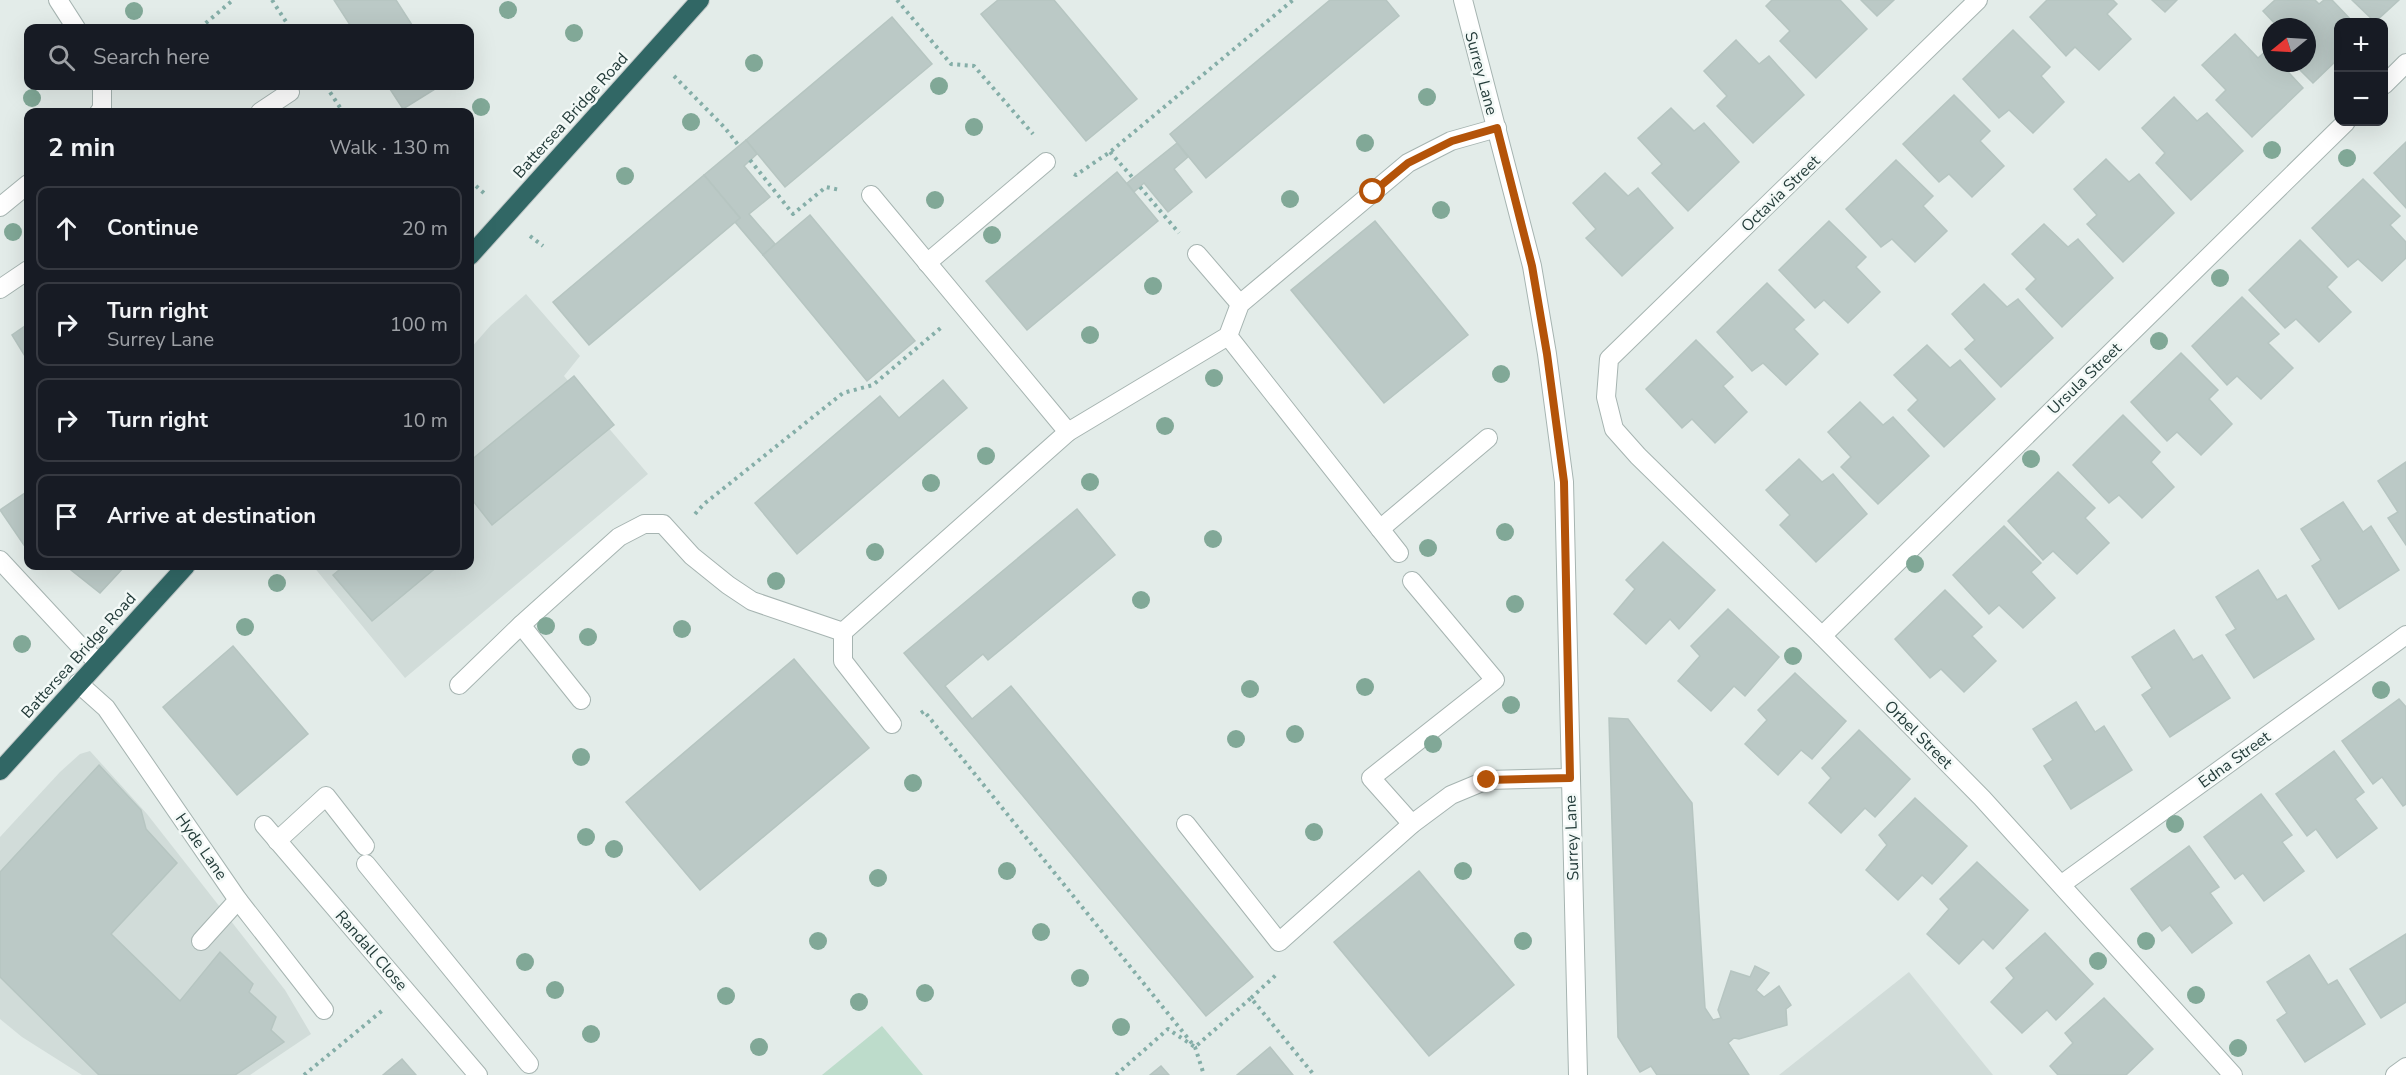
<!DOCTYPE html>
<meta charset="utf-8">
<style>
body{margin:0;font-family:"Nunito Sans",sans-serif;background:#242831;color:#f1f3f6}
.controls{position:absolute;right:18px;top:18px;display:grid;overflow:hidden;border-radius:12px;box-shadow:0 6px 24px #0002}
.controls button{width:54px;height:54px;display:grid;place-items:center;padding:0;border:0;border-bottom:2px solid #363941;background:#171b24;color:#f1f3f6;font:30px sans-serif}
.compass{position:absolute;left:2262px;top:18px;width:54px;height:54px;border-radius:50%;background:#171b24;box-shadow:0 6px 24px #0002;rotate:252deg}
.stop{position:absolute;width:18px;height:18px;margin:-14px;border:4px solid #b45309;border-radius:50%;background:#fff}
.stop.end{background:#b45309;border-color:#fff;box-shadow:0 2px 6px #0008}
.list{margin:0;padding:0;list-style:none}
h2{display:flex;justify-content:space-between;align-items:center;height:78px;margin:0;padding:0 24px;font-size:26px}
h2 small{font-size:20px;font-weight:400;color:#9ea1a6}
.list li{display:grid;grid-template-columns:39px 1fr auto;gap:18px;align-items:center;box-sizing:border-box;height:84px;margin:0 12px 12px;padding:0 12px;border:2px solid #363941;border-radius:12px}
.list b{display:block;font-size:22px;white-space:nowrap}
.list p{margin:0;font-size:20px;white-space:nowrap;color:#9ea1a6}
.list em{font-size:20px;font-style:normal;color:#9ea1a6}
.icon{flex:none;width:33px;height:33px;fill:none;stroke:currentColor;stroke-width:2;stroke-linecap:round;stroke-linejoin:round}
.map{position:relative;flex:none;width:2406px;height:1075px;overflow:hidden}
.search{position:absolute;background:#171b24;box-shadow:0 6px 24px #0002;left:24px;top:24px;width:450px;height:66px;display:flex;align-items:center;gap:15px;box-sizing:border-box;padding:0 21px;border-radius:12px;color:#9ea1a6;font-size:22px}
.panel{position:absolute;background:#171b24;box-shadow:0 6px 24px #0002;left:24px;top:108px;width:450px;height:462px;border-radius:12px}
.map>svg:first-child{display:block}
.built{fill:#d1dcd9}
.green{fill:#bddccb}
.building{fill:#bbc9c6;stroke:#b6c5c1;stroke-width:1.5}
.lines{fill:none;stroke-linecap:round;stroke-linejoin:round}
.minor-casing{stroke:#a6b4b1;stroke-width:20}
.highway-casing{stroke:#c2c8c8;stroke-width:20}
.path{stroke:#85aea8;stroke-width:4;stroke-dasharray:3 4.5;stroke-linecap:butt}
.minor{stroke:#fff;stroke-width:18}
.highway{stroke:#316765;stroke-width:18}
.tree{fill:#81a897}
.route{stroke:#b45309;stroke-width:8}
.labels{text-anchor:middle;stroke-width:5;stroke-linejoin:round;paint-order:stroke}
.street-label{font-size:16px;fill:#243c3a;stroke:#f3f9f7}
</style>
<div class="map">
<svg width="2406" height="1075" viewBox="0 0 2406 1075">
<rect width="100%" height="100%" fill="#e3ece9"/>
<g class="built">
<polygon points="526,294 580,356 564,376 648,474 405,678 313,566 470,566 470,349 491,325"/>
<polygon points="90,751 147,814 285,990 311,1034 250,1075 82,1075 22,1037 0,1019 0,837 60,772 80,754"/>
<polygon points="1909,972 1993,1075 1779,1075"/>
</g>
<polygon class="green" points="882,1026 923,1075 822,1075"/>
<g class="building">
<polygon points="334,0 396,0 414,28 352,28"/>
<polygon points="998,0 1054,0 1137,99 1086,141 981,14"/>
<polygon points="1330,0 1386,0 1399,16 1206,178 1170,134"/>
<polygon points="1772,0 1840,0 1867,29 1816,78 1780,41 1790,31 1766,6"/>
<polygon points="1861,0 1894,0 1877,16"/>
<polygon points="2047,0 2113,0 2117,4 2107,14 2131,39 2099,70 2075,47 2066,56 2030,17"/>
<polygon points="2152,0 2177,0 2165,12"/>
<polygon points="2275,0 2315,0 2319,4 2324,0 2332,0 2353,22 2338,22 2338,59 2313,83 2293,63 2307,63 2307,27 2278,27 2263,11"/>
<polygon points="2352,0 2399,0 2375,22"/>
<polygon points="892,17 932,64 785,187 746,140"/>
<polygon points="2013,30 2050,67 2041,76 2064,102 2033,133 2009,110 1999,118 1963,79"/>
<polygon points="2235,34 2258,58 2268,49 2271,52 2271,63 2280,63 2303,88 2252,137 2216,100 2226,90 2202,65"/>
<polygon points="1736,40 1759,64 1769,56 1804,95 1753,143 1717,106 1727,96 1704,71"/>
<polygon points="388,86 440,86 403,109"/>
<polygon points="1954,95 1990,131 1980,141 2004,166 1972,197 1949,174 1939,182 1903,144"/>
<polygon points="2174,97 2197,121 2207,113 2243,151 2191,200 2156,163 2165,153 2142,128"/>
<polygon points="1671,108 1694,131 1704,123 1739,162 1688,211 1652,173 1662,164 1638,138"/>
<polygon points="746,140 757,154 744,166 770,197 749,214 775,244 763,255 735,222 740,218 704,175"/>
<polygon points="2406,142 2406,208 2374,173"/>
<polygon points="1177,143 1188,157 1174,169 1192,192 1168,212 1144,183 1134,192 1127,183"/>
<polygon points="2106,159 2129,182 2139,174 2174,213 2123,262 2087,224 2097,215 2074,189"/>
<polygon points="1896,160 1933,196 1923,206 1947,231 1915,262 1892,239 1881,247 1846,209"/>
<polygon points="1117,172 1158,221 1027,330 986,281"/>
<polygon points="1605,173 1628,196 1638,188 1673,228 1622,276 1586,238 1596,229 1573,203"/>
<polygon points="704,175 740,218 589,345 553,302"/>
<polygon points="2363,179 2400,216 2390,225 2406,242 2406,258 2382,281 2358,259 2348,267 2312,228"/>
<polygon points="810,215 915,341 867,381 763,255"/>
<polygon points="1375,221 1468,335 1384,403 1291,290"/>
<polygon points="1829,221 1866,257 1856,267 1880,292 1848,323 1824,300 1815,308 1779,270"/>
<polygon points="2044,224 2068,247 2078,239 2113,278 2062,327 2026,289 2036,279 2012,254"/>
<polygon points="2300,240 2337,277 2327,287 2351,312 2319,342 2296,319 2285,328 2249,290"/>
<polygon points="1767,283 1804,320 1794,329 1818,354 1786,385 1763,363 1752,371 1717,332"/>
<polygon points="1984,284 2007,307 2018,299 2053,338 2001,387 1965,349 1975,340 1952,314"/>
<polygon points="2242,297 2279,334 2268,343 2293,368 2261,399 2237,376 2227,385 2192,346"/>
<polygon points="28,324 28,361 12,335"/>
<polygon points="1696,340 1733,377 1723,386 1747,412 1715,443 1692,419 1682,428 1646,389"/>
<polygon points="1927,345 1950,368 1960,360 1995,399 1944,447 1908,410 1918,400 1894,375"/>
<polygon points="2181,353 2218,390 2209,399 2232,424 2201,455 2177,432 2167,441 2131,402"/>
<polygon points="574,376 614,425 492,525 470,497 470,461"/>
<polygon points="943,380 967,408 797,554 755,503 880,396 899,418"/>
<polygon points="1860,402 1883,425 1893,417 1929,456 1878,504 1841,467 1851,457 1828,432"/>
<polygon points="2123,415 2160,452 2151,462 2174,487 2142,518 2119,495 2109,503 2073,465"/>
<polygon points="1799,459 1822,482 1833,474 1867,514 1816,562 1780,525 1790,515 1766,490"/>
<polygon points="2406,462 2406,545 2388,518 2398,512 2378,481"/>
<polygon points="2058,472 2095,508 2085,518 2109,543 2077,574 2053,551 2043,560 2008,521"/>
<polygon points="28,491 28,547 26,548 0,510"/>
<polygon points="2343,502 2363,532 2371,526 2399,570 2339,609 2312,566 2321,560 2301,529"/>
<polygon points="1077,509 1115,555 988,660 983,654 945,686 972,719 1011,686 1253,977 1206,1016 904,653"/>
<polygon points="2004,526 2041,563 2031,572 2055,598 2023,628 1999,605 1989,614 1953,575"/>
<polygon points="1663,542 1715,590 1679,629 1670,619 1646,644 1614,614 1635,589 1626,580"/>
<polygon points="66,566 125,566 100,593"/>
<polygon points="344,566 438,566 372,621 333,575"/>
<polygon points="2258,570 2277,600 2286,595 2314,639 2254,678 2226,635 2236,629 2216,597"/>
<polygon points="1945,590 1982,627 1972,636 1996,661 1964,692 1941,669 1930,678 1895,639"/>
<polygon points="1728,609 1779,657 1745,696 1734,686 1711,711 1678,681 1700,656 1691,646"/>
<polygon points="2174,630 2193,660 2202,655 2230,698 2170,737 2142,695 2152,688 2132,657"/>
<polygon points="233,646 308,734 237,795 163,707"/>
<polygon points="794,659 869,748 700,890 626,802"/>
<polygon points="1795,673 1846,721 1812,759 1801,750 1778,775 1745,744 1767,720 1758,710"/>
<polygon points="2399,699 2406,707 2406,804 2403,806 2382,777 2373,784 2342,741"/>
<polygon points="2076,702 2095,732 2104,726 2132,770 2071,809 2044,766 2053,760 2033,729"/>
<polygon points="1609,718 1628,719 1692,803 1705,1008 1713,1020 1721,1018 1718,1010 1731,971 1750,977 1755,966 1769,973 1756,990 1764,997 1779,986 1791,1005 1786,1009 1787,1025 1739,1039 1734,1038 1728,1043 1749,1075 1657,1075 1651,1066 1640,1072 1618,1037"/>
<polygon points="1859,730 1910,779 1875,817 1865,808 1841,833 1809,803 1831,778 1822,768"/>
<polygon points="2334,751 2364,792 2355,799 2377,828 2337,858 2316,829 2307,836 2276,794"/>
<polygon points="99,765 141,810 146,829 177,863 111,934 180,1001 220,952 253,984 249,992 276,1017 271,1030 284,1042 235,1075 99,1075 0,977 0,872"/>
<polygon points="2261,794 2292,835 2282,842 2304,871 2264,901 2243,873 2235,879 2204,837"/>
<polygon points="1915,798 1967,846 1932,884 1922,875 1898,900 1866,870 1887,845 1879,835"/>
<polygon points="2189,846 2219,887 2210,893 2232,923 2192,953 2170,925 2162,931 2131,889"/>
<polygon points="1977,862 2028,910 1993,949 1983,939 1959,964 1927,934 1949,909 1940,899"/>
<polygon points="1419,871 1514,985 1429,1056 1334,942"/>
<polygon points="2045,933 2093,984 2056,1020 2047,1010 2022,1033 1991,1002 2014,978 2006,968"/>
<polygon points="2406,934 2406,1002 2381,1018 2350,969"/>
<polygon points="2309,955 2328,985 2337,980 2365,1024 2305,1062 2277,1020 2287,1013 2267,982"/>
<polygon points="2104,998 2153,1049 2126,1075 2058,1075 2050,1066 2073,1043 2065,1033"/>
<polygon points="1270,1047 1293,1075 1237,1075"/>
<polygon points="402,1059 416,1075 383,1075"/>
<polygon points="1161,1066 1169,1075 1150,1075"/>
</g>
<g class="lines">
<defs>
<g id="minor">
<polyline points="58,0 76,28"/>
<polyline points="1463,0 1532,266 1547,354 1564,482 1578,1075"/>
<polyline points="1978,0 1609,359 1606,397 1614,429 1638,456 1822,636 1982,798 2233,1075"/>
<polyline points="2384,85 2406,63"/>
<polyline points="99,112 102,109 102,86"/>
<polyline points="260,112 290,92"/>
<polyline points="871,195 1068,432"/>
<polyline points="0,207 28,184"/>
<polyline points="1197,254 1240,304"/>
<polyline points="927,263 1046,162"/>
<polyline points="0,289 28,270"/>
<polyline points="1228,336 1399,553"/>
<polyline points="1380,529 1488,438"/>
<polyline points="0,560 78,644 98,662"/>
<polyline points="521,625 581,700"/>
<polyline points="843,632 843,661 892,724"/>
<polyline points="1822,636 2346,122"/>
<polyline points="78,683 106,708 238,900 324,1010"/>
<polyline points="459,685 521,625 619,537 644,524 663,524 692,556 728,585 752,601 843,632 1068,432 1228,336 1240,304 1408,163 1451,141 1497,128"/>
<polyline points="1186,824 1279,942 1412,824 1451,795 1487,780 1570,778"/>
<polyline points="1412,824 1371,778 1495,680 1412,581"/>
<polyline points="264,825 478,1075"/>
<polyline points="277,841 326,796 365,846"/>
<polyline points="366,864 529,1064"/>
<polyline points="2062,884 2406,635"/>
<polyline points="201,941 238,900"/>
<polyline points="2395,1075 2406,1067"/>
</g>
<g id="highway">
<polyline points="470,256 700,0"/>
<polyline points="0,771 186,566"/>
</g>
</defs>
<use href="#minor" class="minor-casing"/>
<use href="#highway" class="highway-casing"/>
<g class="path">
<polyline points="272,0 290,28"/>
<polyline points="897,0 951,64 974,66 1033,134"/>
<polyline points="200,28 233,0"/>
<polyline points="674,76 725,128 739,146"/>
<polyline points="326,86 343,112"/>
<polyline points="1110,152 1133,178"/>
<polyline points="750,160 793,214 826,187 840,190"/>
<polyline points="1074,174 1076,175 1110,152 1293,0"/>
<polyline points="476,186 485,194"/>
<polyline points="1140,187 1179,233"/>
<polyline points="530,236 543,246"/>
<polyline points="695,514 704,504 843,393 873,385 943,326"/>
<polyline points="921,713 924,711 1195,1047 1204,1075"/>
<polyline points="1251,998 1277,974"/>
<polyline points="304,1075 383,1010"/>
<polyline points="1116,1075 1168,1029 1195,1047 1251,998 1314,1075"/>
</g>
<use href="#minor" class="minor"/>
<use href="#highway" class="highway"/>
</g>
<g class="tree">
<circle cx="508" cy="10" r="9"/>
<circle cx="134" cy="11" r="9"/>
<circle cx="574" cy="33" r="9"/>
<circle cx="754" cy="63" r="9"/>
<circle cx="939" cy="86" r="9"/>
<circle cx="1427" cy="97" r="9"/>
<circle cx="32" cy="98" r="9"/>
<circle cx="481" cy="107" r="9"/>
<circle cx="691" cy="122" r="9"/>
<circle cx="974" cy="127" r="9"/>
<circle cx="1365" cy="143" r="9"/>
<circle cx="2272" cy="150" r="9"/>
<circle cx="2347" cy="158" r="9"/>
<circle cx="625" cy="176" r="9"/>
<circle cx="1290" cy="199" r="9"/>
<circle cx="935" cy="200" r="9"/>
<circle cx="1441" cy="210" r="9"/>
<circle cx="13" cy="232" r="9"/>
<circle cx="992" cy="235" r="9"/>
<circle cx="2220" cy="278" r="9"/>
<circle cx="1153" cy="286" r="9"/>
<circle cx="1090" cy="335" r="9"/>
<circle cx="2159" cy="341" r="9"/>
<circle cx="1501" cy="374" r="9"/>
<circle cx="1214" cy="378" r="9"/>
<circle cx="1165" cy="426" r="9"/>
<circle cx="986" cy="456" r="9"/>
<circle cx="2031" cy="459" r="9"/>
<circle cx="1090" cy="482" r="9"/>
<circle cx="931" cy="483" r="9"/>
<circle cx="1505" cy="532" r="9"/>
<circle cx="1213" cy="539" r="9"/>
<circle cx="1428" cy="548" r="9"/>
<circle cx="875" cy="552" r="9"/>
<circle cx="1915" cy="564" r="9"/>
<circle cx="776" cy="581" r="9"/>
<circle cx="277" cy="583" r="9"/>
<circle cx="1141" cy="600" r="9"/>
<circle cx="1515" cy="604" r="9"/>
<circle cx="546" cy="626" r="9"/>
<circle cx="245" cy="627" r="9"/>
<circle cx="682" cy="629" r="9"/>
<circle cx="588" cy="637" r="9"/>
<circle cx="22" cy="644" r="9"/>
<circle cx="1793" cy="656" r="9"/>
<circle cx="1365" cy="687" r="9"/>
<circle cx="1250" cy="689" r="9"/>
<circle cx="2381" cy="690" r="9"/>
<circle cx="1511" cy="705" r="9"/>
<circle cx="1295" cy="734" r="9"/>
<circle cx="1236" cy="739" r="9"/>
<circle cx="1433" cy="744" r="9"/>
<circle cx="581" cy="757" r="9"/>
<circle cx="913" cy="783" r="9"/>
<circle cx="2175" cy="824" r="9"/>
<circle cx="1314" cy="832" r="9"/>
<circle cx="586" cy="837" r="9"/>
<circle cx="614" cy="849" r="9"/>
<circle cx="1007" cy="871" r="9"/>
<circle cx="1463" cy="871" r="9"/>
<circle cx="878" cy="878" r="9"/>
<circle cx="1041" cy="932" r="9"/>
<circle cx="818" cy="941" r="9"/>
<circle cx="1523" cy="941" r="9"/>
<circle cx="2146" cy="941" r="9"/>
<circle cx="2098" cy="961" r="9"/>
<circle cx="525" cy="962" r="9"/>
<circle cx="1080" cy="978" r="9"/>
<circle cx="555" cy="990" r="9"/>
<circle cx="925" cy="993" r="9"/>
<circle cx="2196" cy="995" r="9"/>
<circle cx="726" cy="996" r="9"/>
<circle cx="859" cy="1002" r="9"/>
<circle cx="1121" cy="1027" r="9"/>
<circle cx="591" cy="1034" r="9"/>
<circle cx="759" cy="1047" r="9"/>
<circle cx="2238" cy="1048" r="9"/>
</g>
<g class="lines">
<polyline class="route" points="1373,192 1408,163 1452,141 1497,128 1532,266 1547,354 1564,482 1570,778 1487,780"/>
</g>
<g class="labels">
<g class="street-label">
<text transform="translate(1482 73) rotate(75)" y="6">Surrey Lane</text>
<text transform="translate(570 115) rotate(-48)" y="6">Battersea Bridge Road</text>
<text transform="translate(1780 193) rotate(-44)" y="6">Octavia Street</text>
<text transform="translate(2084 378) rotate(-44)" y="6">Ursula Street</text>
<text transform="translate(78 655) rotate(-48)" y="6">Battersea Bridge Road</text>
<text transform="translate(1919 734) rotate(45)" y="6">Orbel Street</text>
<text transform="translate(2234 759) rotate(-36)" y="6">Edna Street</text>
<text transform="translate(1571 838) rotate(-92)" y="6">Surrey Lane</text>
<text transform="translate(202 846) rotate(55)" y="6">Hyde Lane</text>
<text transform="translate(372 950) rotate(49)" y="6">Randall Close</text>
</g>
</g>
</svg>
<div class="controls">
<button>+</button>
<button>−</button>
</div>
<svg class="compass" viewBox="-18 -18 36 36"><path d="M0-13l5 13h-10z" fill="#e53935"/><path d="M0 13l5-13h-10z" fill="#9ea1a6"/></svg>
<div class="stop" style="left:1373px;top:192px"></div>
<div class="stop end" style="left:1487px;top:780px"></div>
<div class="search"><svg class="icon" aria-label="search" viewBox="0 0 24 24"><circle cx="10" cy="10" r="6"/><path d="M15 15l6 6"/></svg>Search here</div>
<section class="panel">
<h2>2 min<small>Walk · 130 m</small></h2>
<ul class="list">
<li><svg class="icon" aria-label="ahead" viewBox="0 0 24 24"><path d="M12 20V5M6 11l6-6 6 6"/></svg><div><b>Continue</b></div><em>20 m</em></li>
<li><svg class="icon" aria-label="right" viewBox="0 0 24 24"><path d="M7 20v-9h11M14 6l5 5-5 5"/></svg><div><b>Turn right</b><p>Surrey Lane</p></div><em>100 m</em></li>
<li><svg class="icon" aria-label="right" viewBox="0 0 24 24"><path d="M7 20v-9h11M14 6l5 5-5 5"/></svg><div><b>Turn right</b></div><em>10 m</em></li>
<li><svg class="icon" aria-label="arrive" viewBox="0 0 24 24"><path d="M6 21V4h12l-3 4 3 4H6"/></svg><div><b>Arrive at destination</b></div></li>
</ul>
</section>
</div>
